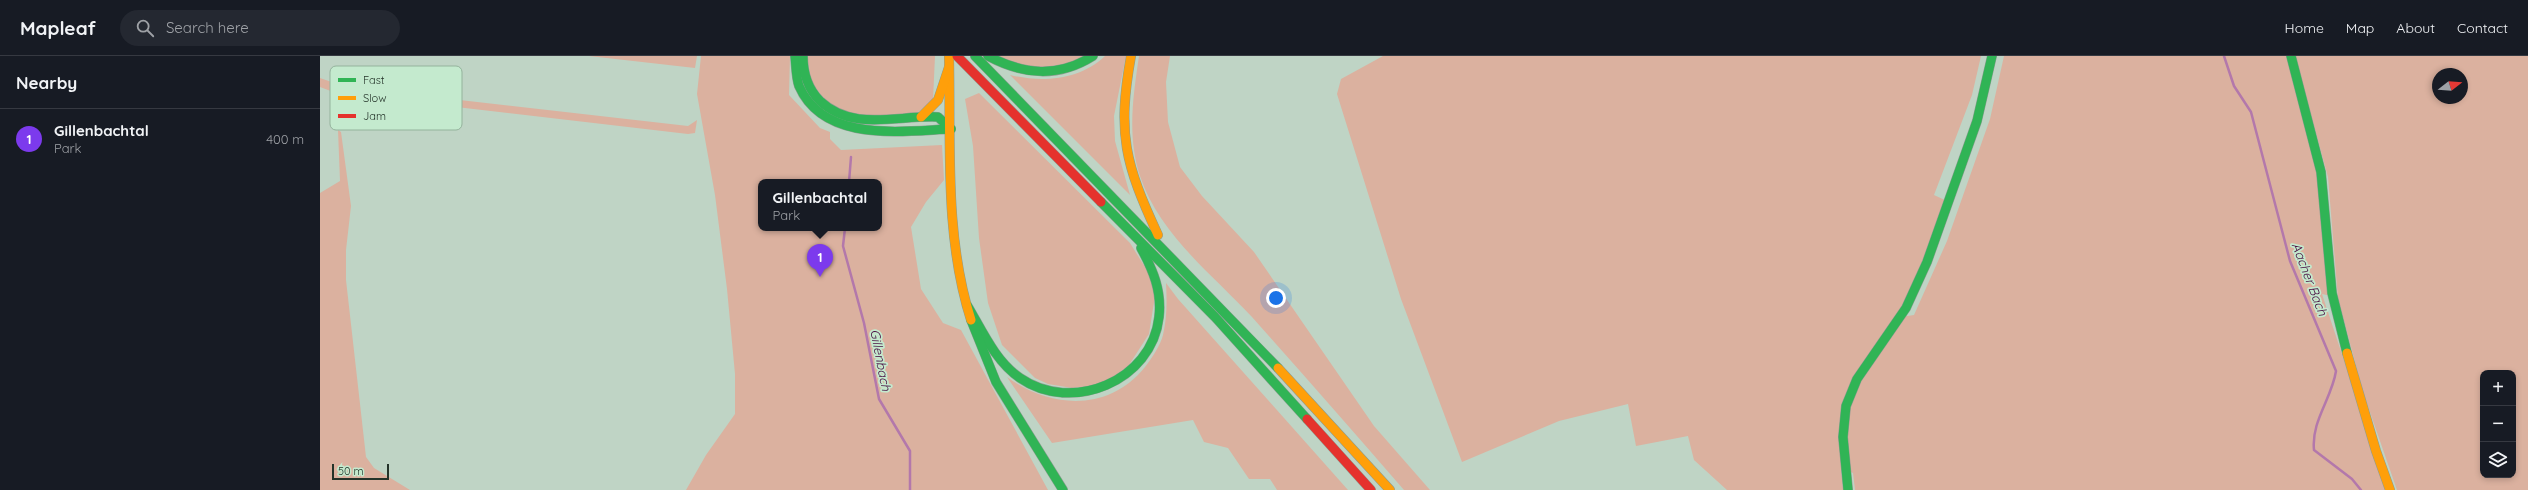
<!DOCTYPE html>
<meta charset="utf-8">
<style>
body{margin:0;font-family:Quicksand,sans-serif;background:#242831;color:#f1f3f6}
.controls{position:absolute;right:12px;bottom:12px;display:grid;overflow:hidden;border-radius:8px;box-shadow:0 2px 6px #0003}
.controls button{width:36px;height:36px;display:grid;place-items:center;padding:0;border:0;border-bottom:1px solid #363941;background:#171b24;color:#f1f3f6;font:20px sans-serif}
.compass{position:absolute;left:2112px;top:12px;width:36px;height:36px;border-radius:50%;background:#171b24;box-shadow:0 2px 6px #0003;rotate:73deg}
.scale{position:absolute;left:12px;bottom:10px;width:57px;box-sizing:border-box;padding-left:4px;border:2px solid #243329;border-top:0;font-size:11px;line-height:14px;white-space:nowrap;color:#243329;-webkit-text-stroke:3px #c4eace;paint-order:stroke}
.you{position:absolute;left:956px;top:242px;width:14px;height:14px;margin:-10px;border:3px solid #fff;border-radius:50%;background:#1a73e8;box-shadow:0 0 0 6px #1a73e833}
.badge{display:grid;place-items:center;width:26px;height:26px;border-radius:50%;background:#7c3aed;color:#fff;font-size:13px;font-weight:700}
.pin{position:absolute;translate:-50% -33px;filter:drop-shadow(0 1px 2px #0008)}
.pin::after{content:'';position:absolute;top:21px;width:14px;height:12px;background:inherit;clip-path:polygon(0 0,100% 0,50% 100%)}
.popup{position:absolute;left:438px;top:123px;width:124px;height:52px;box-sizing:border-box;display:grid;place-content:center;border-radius:8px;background:#171b24;filter:drop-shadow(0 1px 3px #0005);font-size:13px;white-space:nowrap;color:#9ea1a6}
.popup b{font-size:15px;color:#f1f3f6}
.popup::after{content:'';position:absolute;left:50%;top:100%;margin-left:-8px;border:8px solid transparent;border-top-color:#171b24}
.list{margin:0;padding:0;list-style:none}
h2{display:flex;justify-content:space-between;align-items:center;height:52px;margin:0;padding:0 16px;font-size:17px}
h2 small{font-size:13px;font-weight:400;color:#9ea1a6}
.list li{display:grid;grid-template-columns:26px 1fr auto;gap:12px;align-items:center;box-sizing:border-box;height:60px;padding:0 16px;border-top:1px solid #363941}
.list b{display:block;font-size:15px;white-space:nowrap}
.list p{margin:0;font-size:13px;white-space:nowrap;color:#9ea1a6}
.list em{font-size:13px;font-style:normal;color:#9ea1a6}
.icon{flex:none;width:22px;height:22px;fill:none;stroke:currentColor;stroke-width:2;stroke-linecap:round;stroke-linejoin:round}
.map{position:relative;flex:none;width:2208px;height:434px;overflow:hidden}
header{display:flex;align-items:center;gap:24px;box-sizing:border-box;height:56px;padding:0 20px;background:#171b24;border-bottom:1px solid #363941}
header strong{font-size:19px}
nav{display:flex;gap:22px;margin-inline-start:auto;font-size:14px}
.search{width:280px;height:36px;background:#242831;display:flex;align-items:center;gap:10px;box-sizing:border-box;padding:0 14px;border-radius:22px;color:#9ea1a6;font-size:15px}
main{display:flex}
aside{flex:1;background:#171b24}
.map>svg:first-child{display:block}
.green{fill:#dbb19f;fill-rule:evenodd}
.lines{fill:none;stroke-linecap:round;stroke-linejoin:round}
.stream{stroke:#b378ab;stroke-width:2.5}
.fast-casing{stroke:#8c9d91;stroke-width:10}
.slow-casing{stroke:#8c9d91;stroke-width:10}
.jam-casing{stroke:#8c9d91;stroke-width:10}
.fast{stroke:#30b455;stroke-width:9}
.slow{stroke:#ff9f0a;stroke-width:9}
.jam{stroke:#e5322d;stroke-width:9}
.labels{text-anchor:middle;stroke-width:3.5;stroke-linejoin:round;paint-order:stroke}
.water-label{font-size:13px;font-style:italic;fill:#470a40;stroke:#c4eace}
.key{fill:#c4eace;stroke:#94b39c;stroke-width:1}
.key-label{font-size:11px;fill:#243329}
</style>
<header>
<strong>Mapleaf</strong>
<div class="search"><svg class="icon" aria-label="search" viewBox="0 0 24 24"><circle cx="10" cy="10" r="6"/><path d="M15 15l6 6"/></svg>Search here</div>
<nav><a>Home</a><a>Map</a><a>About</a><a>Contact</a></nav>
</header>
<main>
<aside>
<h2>Nearby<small></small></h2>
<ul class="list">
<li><span class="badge">1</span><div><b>Gillenbachtal</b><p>Park</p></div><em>400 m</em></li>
</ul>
</aside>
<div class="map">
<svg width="2208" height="434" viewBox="0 0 2208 434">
<rect width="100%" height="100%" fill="#bfd4c5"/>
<g class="green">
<polygon points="269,0 377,0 375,12"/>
<path d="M381,0H470L469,39L500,72L510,76V83L521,94L622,89L624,124L606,146L591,171L601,233L623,267L641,274L728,434H366L386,399L415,358V318L407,233L395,139L377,38ZM441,126H559V172H441Z"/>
<polygon points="487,0 615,0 613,44 596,58 539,61 509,49 491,26"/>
<polygon points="675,0 766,0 756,6 715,13"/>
<path d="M785,0H806L794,60L795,85L810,139L690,19C722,27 760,24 785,0Z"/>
<path d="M819,0H850L846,26L848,66L860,111L882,140L934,196L1054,370L1110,434H1084C1034,376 983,318 932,261C892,218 839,178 820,120C807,80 813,41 819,0Z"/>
<polygon points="1063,0 1661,0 1652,39 1614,139 1629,146 1580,261 1594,259 1627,185 1670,63 1684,0 1967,0 1999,123 2011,240 2002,238 2067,434 1535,434 1533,417 1521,412 1523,434 1407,434 1374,404 1368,380 1316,390 1308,348 1239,365 1142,406 1081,243 1017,38 1021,23"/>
<path d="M1975,0H2208V434H2077L2043,336L2018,242L2008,121ZM2118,18H2142V42H2118ZM2163,317H2193V419H2163Z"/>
<polygon points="0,22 26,31 368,70 377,64 375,77 368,78 16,37 0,31"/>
<polygon points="659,37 810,187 830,219 835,240 829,278 809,309 791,323 770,330 752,332 728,328 715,322 682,289 668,247 659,182 653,90 645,43"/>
<polygon points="18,74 21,76 31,150 26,194 26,224 46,401 54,412 90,434 0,434 0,137 20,125"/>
<path d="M846,227L858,243L1028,434H957L950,423H929L908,392L884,386L873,364L732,387L687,321C731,353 789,356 825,311C832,302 840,290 843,279C847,262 847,245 846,227Z"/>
</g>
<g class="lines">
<g class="stream">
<path d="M1904,0L1914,30L1931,56L1970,205L2016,315C2012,342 1991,365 1994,394L2032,423L2041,434"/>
<polyline points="529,126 531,101"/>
<polyline points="525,172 523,190 544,267 559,343 590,395 590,434"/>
</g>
<defs>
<g id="fast">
<path d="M475,0C476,9 476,22 479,30C504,87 581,75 631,73"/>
<path d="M483,0C483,17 488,33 500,45C533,76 577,59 618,61L631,73"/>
<polyline points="655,0 958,312"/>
<path d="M668,0C704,19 738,22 773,0"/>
<polyline points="1971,0 2001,116 2012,237 2027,297"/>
<polyline points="781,146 895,261 987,363"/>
<path d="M647,249C662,274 675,305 700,322C752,358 832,325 839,261C842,235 833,214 821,192"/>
<polyline points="651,264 676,326 743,434"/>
<polyline points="1528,434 1523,381 1526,350 1537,323 1586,252 1607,206 1657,65 1672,0"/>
</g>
<g id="slow">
<path d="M629,0C631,87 624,180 651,264"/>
<path d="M811,0C797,78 805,108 838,179"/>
<polyline points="601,61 618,44 629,11"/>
<polyline points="2027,297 2056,395 2070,434"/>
<polyline points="958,312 1070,434"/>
</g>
<g id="jam">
<polyline points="637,0 781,146"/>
<polyline points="987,363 1051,434"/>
</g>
</defs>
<use href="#fast" class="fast-casing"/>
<use href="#slow" class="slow-casing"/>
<use href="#jam" class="jam-casing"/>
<use href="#fast" class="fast"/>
<use href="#slow" class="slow"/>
<use href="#jam" class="jam"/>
</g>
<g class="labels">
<g class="water-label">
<text transform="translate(1990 223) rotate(69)" y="5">Aacher Bach</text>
<text transform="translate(561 304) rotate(79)" y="5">Gillenbach</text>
</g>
</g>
<rect x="10" y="10" width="132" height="64" rx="6" class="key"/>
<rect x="18" y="22" width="18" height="4" fill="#30b455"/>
<rect x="18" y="40" width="18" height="4" fill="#ff9f0a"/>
<rect x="18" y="58" width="18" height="4" fill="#e5322d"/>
<g class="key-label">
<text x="43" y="28">Fast</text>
<text x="43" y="46">Slow</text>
<text x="43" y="64">Jam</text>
</g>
</svg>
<div class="controls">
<button>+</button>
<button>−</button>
<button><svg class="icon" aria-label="layers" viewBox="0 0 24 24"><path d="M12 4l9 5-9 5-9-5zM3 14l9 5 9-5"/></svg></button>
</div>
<svg class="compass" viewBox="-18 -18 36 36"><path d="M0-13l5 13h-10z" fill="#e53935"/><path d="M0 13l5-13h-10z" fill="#9ea1a6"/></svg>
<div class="scale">50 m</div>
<div class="you"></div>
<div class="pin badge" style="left:500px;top:221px">1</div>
<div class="popup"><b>Gillenbachtal</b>Park</div>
</div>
</main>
